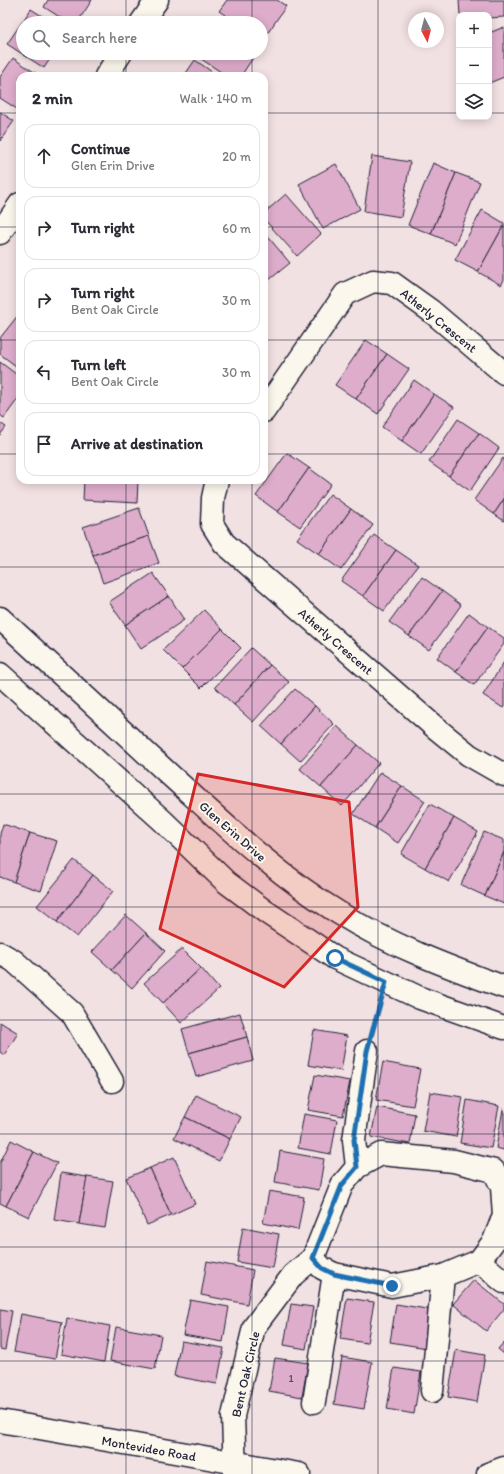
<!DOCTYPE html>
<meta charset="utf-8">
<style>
body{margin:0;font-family:Itim,sans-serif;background:#f7f7f7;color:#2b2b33}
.controls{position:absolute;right:12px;top:12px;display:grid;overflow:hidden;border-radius:8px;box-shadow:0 2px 10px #0003}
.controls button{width:36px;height:36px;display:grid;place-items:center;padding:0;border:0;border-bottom:1px solid #e1e1e2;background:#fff;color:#2b2b33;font:20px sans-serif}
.compass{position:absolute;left:408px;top:12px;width:36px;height:36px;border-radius:50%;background:#fff;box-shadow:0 2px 10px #0003;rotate:173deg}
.stop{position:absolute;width:12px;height:12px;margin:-9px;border:3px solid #1f6fb2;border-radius:50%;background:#fff}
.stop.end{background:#1f6fb2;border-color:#fff;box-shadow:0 1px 4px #0008}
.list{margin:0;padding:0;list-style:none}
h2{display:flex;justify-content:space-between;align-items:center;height:52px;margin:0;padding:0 16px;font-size:17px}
h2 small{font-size:13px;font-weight:400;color:#7c7c81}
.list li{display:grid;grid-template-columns:26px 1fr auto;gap:12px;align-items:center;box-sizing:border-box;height:64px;margin:0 8px 8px;padding:0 8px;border:1px solid #e1e1e2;border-radius:12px}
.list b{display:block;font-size:15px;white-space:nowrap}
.list p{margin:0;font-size:13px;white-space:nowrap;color:#7c7c81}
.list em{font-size:13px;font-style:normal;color:#7c7c81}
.icon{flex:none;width:22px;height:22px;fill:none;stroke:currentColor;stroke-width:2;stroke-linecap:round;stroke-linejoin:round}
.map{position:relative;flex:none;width:504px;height:1474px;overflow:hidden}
.search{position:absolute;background:#fff;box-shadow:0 2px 10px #0003;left:16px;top:16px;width:252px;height:44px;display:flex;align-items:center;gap:10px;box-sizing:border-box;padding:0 14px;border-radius:22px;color:#7c7c81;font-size:15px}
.panel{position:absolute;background:#fff;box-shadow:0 2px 10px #0003;left:16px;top:72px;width:252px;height:412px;border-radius:12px}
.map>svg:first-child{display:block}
.building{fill:#deadcb;stroke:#22223b}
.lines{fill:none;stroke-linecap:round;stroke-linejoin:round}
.minor-casing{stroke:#22223b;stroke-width:25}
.path{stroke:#22223b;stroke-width:2.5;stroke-dasharray:1 3;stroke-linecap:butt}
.minor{stroke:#fbf7ec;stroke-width:22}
.route{stroke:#1f6fb2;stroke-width:5}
.marked{fill:#d62828;fill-opacity:0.2;stroke:#d62828;stroke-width:3;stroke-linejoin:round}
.grid{fill:none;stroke:#22223b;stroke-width:1;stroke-opacity:0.55}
.labels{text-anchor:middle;stroke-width:4;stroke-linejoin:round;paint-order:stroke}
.number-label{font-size:11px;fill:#51455f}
.street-label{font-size:13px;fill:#22223b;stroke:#fbf7ec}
</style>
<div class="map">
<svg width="504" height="1474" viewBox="0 0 504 1474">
<rect width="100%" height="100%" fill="#f2e1e2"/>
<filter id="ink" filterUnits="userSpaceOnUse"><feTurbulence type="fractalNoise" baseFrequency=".025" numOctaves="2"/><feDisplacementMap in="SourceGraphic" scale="8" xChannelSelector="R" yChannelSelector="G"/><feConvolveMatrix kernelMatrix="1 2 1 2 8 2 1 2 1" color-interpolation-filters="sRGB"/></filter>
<g filter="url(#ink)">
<g class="building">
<polygon points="48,0 92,0 77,23 69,23 44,7"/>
<polygon points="227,0 277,0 286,6 263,40 261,39 261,23 237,23 219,11"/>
<polygon points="459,0 504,0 504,17 489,18 489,15 460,15"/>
<polygon points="31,9 53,23 23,23 23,53 54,53 44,68 7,44"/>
<polygon points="214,17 223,23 210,23"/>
<polygon points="504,27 504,77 489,83 489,33"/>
<polygon points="192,53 256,53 241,76 227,76"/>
<polygon points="13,58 40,76 20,76 20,111 0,98 0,77"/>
<polygon points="195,60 218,76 184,76"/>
<polygon points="0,112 14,121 0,141"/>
<polygon points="372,156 410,162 401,217 364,211"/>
<polygon points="433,163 456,173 431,234 408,225"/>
<polygon points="336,164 360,209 323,229 299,184"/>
<polygon points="456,173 480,182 455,244 431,234"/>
<polygon points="286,194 321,234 297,256 264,219 264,213"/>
<polygon points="482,210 504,223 504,225 478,272 455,260"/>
<polygon points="504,225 504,280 501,285 478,272"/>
<polygon points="264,232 290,263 264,284"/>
<polygon points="19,314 20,315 20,369 0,354 0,338"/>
<polygon points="366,340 387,354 356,399 335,385"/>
<polygon points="387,354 409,369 378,414 356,399"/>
<polygon points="0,362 20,377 20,396 4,418 0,415"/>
<polygon points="414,380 434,394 402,441 382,427"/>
<polygon points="434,394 454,407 421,454 402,441"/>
<polygon points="458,419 479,433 449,476 429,462"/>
<polygon points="0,423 6,427 0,435"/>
<polygon points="479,433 499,448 470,491 449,476"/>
<polygon points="287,453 309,468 278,512 256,496"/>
<polygon points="503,458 504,459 504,499 494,514 474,500"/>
<polygon points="309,468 331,484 300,527 278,512"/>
<polygon points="84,480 138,480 137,503 83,500"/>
<polygon points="330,494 351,509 319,554 297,539"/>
<polygon points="504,499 504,521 494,514"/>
<polygon points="139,508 149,536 93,555 83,527"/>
<polygon points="351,509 373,525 341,570 319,554"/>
<polygon points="374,535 396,550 363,596 341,581"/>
<polygon points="149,536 159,563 103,583 93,555"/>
<polygon points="396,550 418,565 384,611 363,596"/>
<polygon points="153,573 169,596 125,625 109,602"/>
<polygon points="422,577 442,591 409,636 389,622"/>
<polygon points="442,591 461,605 429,650 409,636"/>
<polygon points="169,596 184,620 141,649 125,625"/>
<polygon points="204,610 222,629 182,669 163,650"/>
<polygon points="469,613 488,627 456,672 437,658"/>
<polygon points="488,627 504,638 504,644 474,685 456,672"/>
<polygon points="222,629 241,648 201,688 182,669"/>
<polygon points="251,648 270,665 234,705 215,687"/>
<polygon points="504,662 504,707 503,708 483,695"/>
<polygon points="270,665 289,682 253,722 234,705"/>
<polygon points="295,689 315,706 281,744 261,726"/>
<polygon points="315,706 334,724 300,761 281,744"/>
<polygon points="337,726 358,745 321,787 300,769"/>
<polygon points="358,745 379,763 342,806 321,787"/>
<polygon points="380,772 402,786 375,828 353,814"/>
<polygon points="402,786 425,801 398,843 375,828"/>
<polygon points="430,804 454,818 425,868 401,854"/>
<polygon points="454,818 478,832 449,882 425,868"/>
<polygon points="3,824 30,833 14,882 0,877 0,834"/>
<polygon points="484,832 504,840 504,852 485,896 461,885"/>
<polygon points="30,833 57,841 41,891 14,882"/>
<polygon points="504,852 504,904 485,896"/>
<polygon points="74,860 93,875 57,922 37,906"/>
<polygon points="93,875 113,891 77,937 57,922"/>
<polygon points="126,915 146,933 112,970 92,952"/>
<polygon points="146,933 165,951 132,988 112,970"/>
<polygon points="182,949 201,968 163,1003 144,983"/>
<polygon points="201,968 219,989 181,1023 163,1003"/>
<polygon points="240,1013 247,1037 189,1053 182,1029"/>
<polygon points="0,1022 18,1033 4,1055 0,1052"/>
<polygon points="314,1030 347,1036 341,1071 308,1065"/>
<polygon points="247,1037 253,1061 196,1077 189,1053"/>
<polygon points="383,1062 420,1069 413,1106 376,1100"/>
<polygon points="315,1075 350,1081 343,1116 308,1110"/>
<polygon points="430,1092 463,1097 456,1137 423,1131"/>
<polygon points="196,1095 241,1117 230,1139 185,1117"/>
<polygon points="467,1100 499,1106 491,1148 460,1143"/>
<polygon points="377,1107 415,1114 410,1144 371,1137"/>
<polygon points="503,1109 504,1109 504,1150 496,1148"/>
<polygon points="304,1114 337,1120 331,1154 298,1148"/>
<polygon points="185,1117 230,1139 219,1161 174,1138"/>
<polygon points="11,1140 34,1152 6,1206 0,1203 0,1163"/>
<polygon points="280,1151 324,1159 319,1190 275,1182"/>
<polygon points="34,1152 57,1163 29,1217 6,1206"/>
<polygon points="174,1157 195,1204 171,1215 150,1168"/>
<polygon points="150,1168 171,1215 147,1225 126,1178"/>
<polygon points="61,1173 87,1177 79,1224 54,1220"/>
<polygon points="87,1177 113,1181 105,1228 79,1224"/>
<polygon points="269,1191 304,1197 298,1230 263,1223"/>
<polygon points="243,1227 279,1234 273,1268 237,1262"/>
<polygon points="207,1261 253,1270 247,1304 201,1295"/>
<polygon points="474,1280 504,1304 504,1309 486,1331 453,1304"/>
<polygon points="347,1298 374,1302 367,1343 340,1339"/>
<polygon points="190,1300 229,1307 223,1342 183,1335"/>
<polygon points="291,1304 313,1307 306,1349 284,1345"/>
<polygon points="396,1304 433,1310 427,1348 390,1342"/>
<polygon points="0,1309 12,1311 5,1350 0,1349"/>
<polygon points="21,1314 62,1322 55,1359 14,1352"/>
<polygon points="67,1318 110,1326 104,1362 61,1354"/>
<polygon points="116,1327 161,1335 155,1369 110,1361"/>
<polygon points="181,1341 224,1348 217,1384 174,1376"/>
<polygon points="504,1342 504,1354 498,1349"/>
<polygon points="456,1350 485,1355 477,1402 448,1397"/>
<polygon points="342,1357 372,1362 364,1409 334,1404"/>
<polygon points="275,1358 308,1363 302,1397 269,1391"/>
<polygon points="394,1368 421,1372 414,1414 387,1409"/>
</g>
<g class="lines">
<defs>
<g id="minor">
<polyline points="141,23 157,0"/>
<polyline points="106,76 121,53"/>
<polyline points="0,233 20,204"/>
<polyline points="264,411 345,294 373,281 392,283 431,311 504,373"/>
<polyline points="217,480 213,498 212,524 224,543 437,729 469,755 504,775"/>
<path d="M0,618C57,670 113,723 170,775C224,824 277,875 339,913C390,945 448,967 504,987"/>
<polyline points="0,674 163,821 226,882 266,912 335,958 420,998 504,1028"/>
<polyline points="0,953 14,961 72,1013 112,1081"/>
<polyline points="357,1167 354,1140 367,1051"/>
<polyline points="479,1261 504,1282"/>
<polyline points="432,1391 443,1276"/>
<polyline points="314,1402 334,1274"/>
<polyline points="0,1421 299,1474"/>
<polyline points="235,1474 233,1416 254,1327 293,1275 313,1258 342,1185 357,1167 381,1154 454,1161 494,1171 502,1187 504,1215 494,1241 479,1261 443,1276 392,1286 334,1274 322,1268 313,1258"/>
<polyline points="488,1474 504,1468"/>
</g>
</defs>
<use href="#minor" class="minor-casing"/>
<polyline class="path" points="372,1031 380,1003"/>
<use href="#minor" class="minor"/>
</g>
</g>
<g class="lines" filter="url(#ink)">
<polyline class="route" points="335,958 386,982 367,1051 354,1140 357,1167 342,1185 313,1258 322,1268 334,1274 392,1286"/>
</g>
<path class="marked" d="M198,774L349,802L358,907L284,987L160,929Z"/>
<path class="grid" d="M126,0V23M252,0V23M378,0V1474M126,53V76M252,53V76M0,113H20M264,113H459M489,113H504M0,227H20M264,227H504M0,340H20M264,340H504M0,454H20M264,454H504M126,480V1474M252,480V1474M0,567H504M0,680H504M0,794H504M0,907H504M0,1020H504M0,1134H504M0,1247H504M0,1361H504"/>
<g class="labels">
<g class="number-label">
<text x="291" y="1382">1</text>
</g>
<g class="street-label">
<text transform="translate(439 320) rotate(39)" y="5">Atherly Crescent</text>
<text transform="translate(336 641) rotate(41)" y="5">Atherly Crescent</text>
<text transform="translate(233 831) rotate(41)" y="5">Glen Erin Drive</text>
<text transform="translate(245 1374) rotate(-77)" y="5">Bent Oak Circle</text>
<text transform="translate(149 1448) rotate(10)" y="5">Montevideo Road</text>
</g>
</g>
</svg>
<div class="controls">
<button>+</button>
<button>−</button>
<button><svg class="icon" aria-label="layers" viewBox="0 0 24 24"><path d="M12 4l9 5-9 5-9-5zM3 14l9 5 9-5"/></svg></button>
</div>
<svg class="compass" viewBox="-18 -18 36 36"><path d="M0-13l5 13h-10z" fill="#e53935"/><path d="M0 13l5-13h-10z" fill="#7c7c81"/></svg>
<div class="stop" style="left:335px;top:958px"></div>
<div class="stop end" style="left:392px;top:1286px"></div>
<div class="search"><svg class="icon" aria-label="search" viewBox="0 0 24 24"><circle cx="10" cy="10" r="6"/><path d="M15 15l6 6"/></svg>Search here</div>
<section class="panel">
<h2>2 min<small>Walk · 140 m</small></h2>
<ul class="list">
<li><svg class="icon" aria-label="ahead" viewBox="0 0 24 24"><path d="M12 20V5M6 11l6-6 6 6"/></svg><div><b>Continue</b><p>Glen Erin Drive</p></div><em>20 m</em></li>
<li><svg class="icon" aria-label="right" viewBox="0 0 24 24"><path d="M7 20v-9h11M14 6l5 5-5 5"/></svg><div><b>Turn right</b></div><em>60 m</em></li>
<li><svg class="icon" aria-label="right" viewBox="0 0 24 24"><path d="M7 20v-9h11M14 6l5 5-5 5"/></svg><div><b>Turn right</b><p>Bent Oak Circle</p></div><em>30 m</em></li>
<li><svg class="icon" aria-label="left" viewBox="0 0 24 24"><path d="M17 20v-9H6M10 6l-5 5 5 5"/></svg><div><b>Turn left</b><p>Bent Oak Circle</p></div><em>30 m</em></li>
<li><svg class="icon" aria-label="arrive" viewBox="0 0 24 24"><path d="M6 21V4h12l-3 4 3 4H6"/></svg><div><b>Arrive at destination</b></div></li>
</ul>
</section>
</div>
